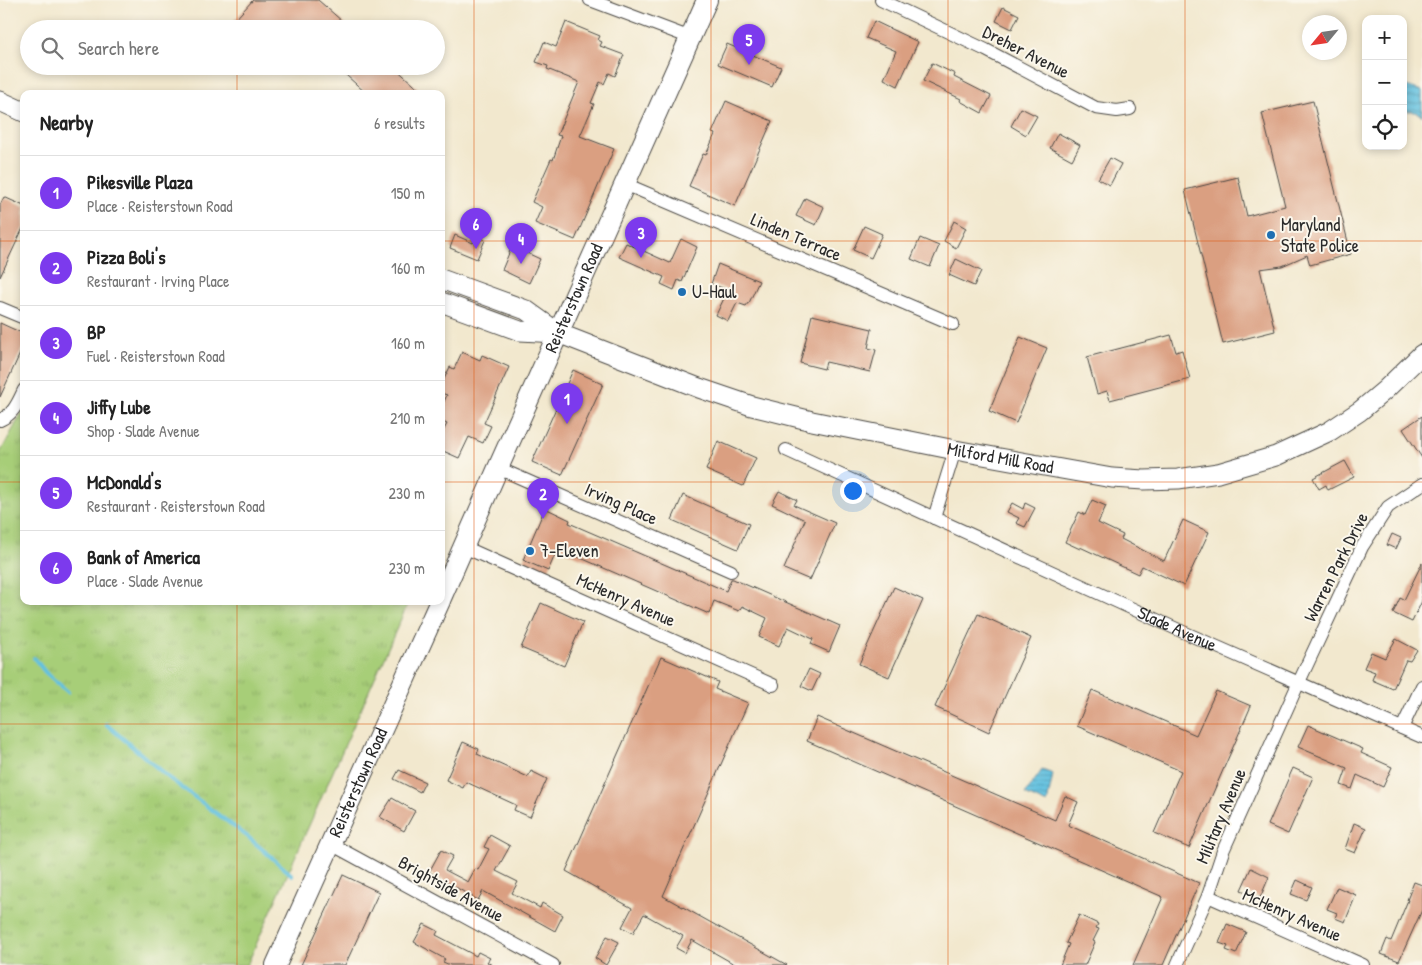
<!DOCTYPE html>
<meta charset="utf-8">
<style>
body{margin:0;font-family:"Patrick Hand",sans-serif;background:#f2f2f2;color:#222}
.controls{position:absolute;right:15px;top:15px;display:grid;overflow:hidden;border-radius:10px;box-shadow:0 2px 8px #0003}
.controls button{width:45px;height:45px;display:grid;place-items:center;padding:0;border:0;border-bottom:1px solid #e0e0e0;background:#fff;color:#222;font:25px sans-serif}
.compass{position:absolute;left:1302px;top:15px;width:45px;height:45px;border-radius:50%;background:#fff;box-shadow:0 2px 8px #0003;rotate:241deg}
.you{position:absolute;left:852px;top:490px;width:18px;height:18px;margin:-12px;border:4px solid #fff;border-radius:50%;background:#1a73e8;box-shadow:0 0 0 8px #1a73e833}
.badge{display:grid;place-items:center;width:32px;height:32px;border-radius:50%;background:#7c3aed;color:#fff;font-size:16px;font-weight:700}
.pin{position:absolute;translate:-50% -41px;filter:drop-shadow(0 1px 2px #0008)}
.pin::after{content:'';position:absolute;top:26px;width:18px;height:15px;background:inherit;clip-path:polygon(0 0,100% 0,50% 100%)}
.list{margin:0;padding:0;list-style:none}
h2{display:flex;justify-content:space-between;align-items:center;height:65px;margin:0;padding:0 20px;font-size:21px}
h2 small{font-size:16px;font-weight:400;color:#767676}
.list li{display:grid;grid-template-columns:32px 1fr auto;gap:15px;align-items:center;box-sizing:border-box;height:75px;padding:0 20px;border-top:1px solid #e0e0e0}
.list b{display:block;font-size:19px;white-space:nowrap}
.list p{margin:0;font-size:16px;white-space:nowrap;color:#767676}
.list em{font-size:16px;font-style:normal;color:#767676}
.icon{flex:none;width:28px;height:28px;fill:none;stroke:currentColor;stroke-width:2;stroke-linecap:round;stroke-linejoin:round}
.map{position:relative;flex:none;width:1422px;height:965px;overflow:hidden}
.search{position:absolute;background:#fff;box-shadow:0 2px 8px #0003;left:20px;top:20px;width:425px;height:55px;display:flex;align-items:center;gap:12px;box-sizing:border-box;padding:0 18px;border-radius:28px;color:#767676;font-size:19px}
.panel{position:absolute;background:#fff;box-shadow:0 2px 8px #0003;left:20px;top:90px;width:425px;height:515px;border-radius:10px}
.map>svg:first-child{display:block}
.grass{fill:url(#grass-tufts);stroke:#697c52}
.water{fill:url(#water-rules);stroke:#467686}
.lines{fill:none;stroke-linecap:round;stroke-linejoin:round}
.stream{stroke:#62c1e0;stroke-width:4}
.building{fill:#da9f81}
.minor-casing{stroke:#494743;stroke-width:14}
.secondary-casing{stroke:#494743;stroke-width:21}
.primary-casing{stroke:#494743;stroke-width:22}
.minor{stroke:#fff;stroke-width:12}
.secondary{stroke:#fff;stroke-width:19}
.primary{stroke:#fff;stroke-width:20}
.grid{fill:none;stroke:#df570e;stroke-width:1;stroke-opacity:0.55}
.poi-dot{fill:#1f6fb2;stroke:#fbf7ec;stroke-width:2}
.labels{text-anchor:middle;stroke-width:4;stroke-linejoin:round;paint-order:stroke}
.street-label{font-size:18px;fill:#2b2b2b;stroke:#fbf7ec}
.poi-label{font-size:18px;fill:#2b2b2b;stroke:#fbf7ec;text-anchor:start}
</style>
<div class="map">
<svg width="1422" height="965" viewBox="0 0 1422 965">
<defs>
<pattern id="grass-tufts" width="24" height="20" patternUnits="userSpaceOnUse" patternTransform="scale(1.25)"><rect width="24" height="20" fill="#a7ce78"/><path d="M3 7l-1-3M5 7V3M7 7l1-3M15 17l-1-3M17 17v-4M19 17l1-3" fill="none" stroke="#90b168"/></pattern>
<pattern id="water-rules" width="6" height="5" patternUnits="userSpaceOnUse" patternTransform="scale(1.25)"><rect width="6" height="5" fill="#62c1e0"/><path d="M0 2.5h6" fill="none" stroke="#519db6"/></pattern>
</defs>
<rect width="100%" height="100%" fill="#fbf7ec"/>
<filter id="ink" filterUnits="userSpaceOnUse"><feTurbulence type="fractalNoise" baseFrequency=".02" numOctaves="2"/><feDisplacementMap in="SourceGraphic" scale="10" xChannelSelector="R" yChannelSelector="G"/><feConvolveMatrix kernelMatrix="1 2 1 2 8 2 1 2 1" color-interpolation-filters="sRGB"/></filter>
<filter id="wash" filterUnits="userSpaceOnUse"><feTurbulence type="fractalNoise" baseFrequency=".0096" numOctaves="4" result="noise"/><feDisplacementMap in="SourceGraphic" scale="20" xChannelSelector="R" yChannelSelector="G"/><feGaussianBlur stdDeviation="1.12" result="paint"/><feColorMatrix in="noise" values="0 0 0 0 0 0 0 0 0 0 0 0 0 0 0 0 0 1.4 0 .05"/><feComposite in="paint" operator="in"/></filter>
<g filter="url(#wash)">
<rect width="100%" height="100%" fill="#f2e8ce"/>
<polygon class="grass" points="24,409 24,601 409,601 247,965 0,965 0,453"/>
<g class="water">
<polygon points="1403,85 1422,91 1422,116 1419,113 1403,110"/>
<polygon points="1042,770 1053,774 1047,804 1025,794"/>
</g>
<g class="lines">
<g class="stream">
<polyline points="34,658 45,672 68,692"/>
<polyline points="106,724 169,778 248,837 292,875"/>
</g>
</g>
<g id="blocks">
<g class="building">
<polygon points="253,0 318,0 351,29 238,29 232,23"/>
<polygon points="1003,7 1019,15 1012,29 996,21"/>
<polygon points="874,21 918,42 898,86 884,79 896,51 866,38"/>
<polygon points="566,22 600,36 598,40 602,42 600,46 624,55 615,76 609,73 604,84 600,82 591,103 594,104 580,136 614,149 575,240 535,223 542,207 532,202 551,159 553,160 561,136 557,135 579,82 547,69 548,66 536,62 544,42 556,47"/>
<polygon points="727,44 781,67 772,87 718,64"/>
<polygon points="932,63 955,74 954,77 991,96 982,113 960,101 961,99 923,81"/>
<polygon points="336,66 393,66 424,94 367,94"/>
<polygon points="726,101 772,121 735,206 689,186 703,154 706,155 715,134 712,133"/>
<polygon points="1313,101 1351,254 1310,265 1307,255 1282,266 1260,269 1275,331 1223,344 1185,190 1238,177 1247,216 1285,206 1262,113"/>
<polygon points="1021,108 1037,116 1026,135 1011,126"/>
<polygon points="1058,133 1080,145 1072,160 1050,148"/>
<polygon points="1110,158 1121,164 1110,185 1098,179"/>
<polygon points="4,197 24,206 24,226 0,277 0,205"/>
<polygon points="805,198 824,207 816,225 796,216"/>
<polygon points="954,221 966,228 956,248 944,241"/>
<polygon points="864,226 882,234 871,258 853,250"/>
<polygon points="455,235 473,243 477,236 485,240 477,259 450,248"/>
<polygon points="920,238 939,246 930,267 911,259"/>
<polygon points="681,239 697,247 682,282 678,280 674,290 661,284 664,277 619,257 626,243 670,263"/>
<polygon points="512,246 540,259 529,283 502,270"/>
<polygon points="956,259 981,271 974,286 949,275"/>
<polygon points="718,264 759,281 749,303 748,303 746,306 737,303 728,321 716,315 728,290 711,284"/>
<polygon points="812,315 872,329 868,348 876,350 870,372 826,362 824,369 800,363"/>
<polygon points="0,323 24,334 24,345 0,397"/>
<polygon points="1171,335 1176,352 1182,350 1190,379 1110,400 1107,391 1097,394 1087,357"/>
<polygon points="1020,337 1047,348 1016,423 989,411"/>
<polygon points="462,352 480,360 482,355 509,367 484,423 491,426 483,443 469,437 459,458 441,450 441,435 447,424 441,421 441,408 447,395 441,393 441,385 450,367 454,369"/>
<polygon points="573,370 603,384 562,475 532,462"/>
<polygon points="1422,416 1422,458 1403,429"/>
<polygon points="718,441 756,458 743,486 706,470"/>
<polygon points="1345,461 1354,477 1328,490 1326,485 1319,489 1313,478"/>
<polygon points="779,491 797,500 794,505 835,523 810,580 784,569 805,520 772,504"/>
<polygon points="683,495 749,524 738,549 672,520"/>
<polygon points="1092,500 1106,506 1098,523 1123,535 1121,539 1164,561 1183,520 1209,532 1184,586 1142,566 1138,574 1080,547 1080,549 1065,542 1079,512 1085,515"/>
<polygon points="1012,503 1023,509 1025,503 1035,508 1025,527 1016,523 1019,518 1007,512"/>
<polygon points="545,508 570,520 569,523 726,591 731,579 733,579 840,626 829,652 811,644 813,639 788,627 779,646 759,637 767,618 742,606 739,611 714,601 709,614 558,548 548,571 523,560"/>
<polygon points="1392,534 1401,538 1396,549 1387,545"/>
<polygon points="1422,563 1422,601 1412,622 1393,613 1400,598 1404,600"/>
<polygon points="894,587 923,600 889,677 859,664"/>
<polygon points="541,603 583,622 564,666 521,648"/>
<polygon points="978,614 1031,638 989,732 935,707"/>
<polygon points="1396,639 1417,650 1410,661 1406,660 1393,689 1372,680 1375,672 1364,668 1371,652 1385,658"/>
<polygon points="661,657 718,682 715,689 748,703 663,896 787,965 736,965 692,940 685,953 676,948 683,936 644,914 633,933 622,927 632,908 566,871"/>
<polygon points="809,669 820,674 812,691 801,686"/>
<polygon points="1092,690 1196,735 1216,691 1251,706 1189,848 1154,833 1181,771 1077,726"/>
<polygon points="817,717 1055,820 1065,796 1078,802 1068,825 1199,883 1163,965 1133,965 1163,897 807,741"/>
<polygon points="1308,725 1363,749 1361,753 1392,767 1383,787 1357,775 1352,789 1341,785 1347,768 1298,747"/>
<polygon points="463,742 479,749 477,754 528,777 531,771 547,779 530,817 514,810 516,805 466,782 463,788 446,780"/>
<polygon points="1293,768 1313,777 1288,834 1268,825"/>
<polygon points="399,770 425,782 420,792 394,779"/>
<polygon points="392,798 415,811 404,831 380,817"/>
<polygon points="1354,823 1366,828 1355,853 1345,849"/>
<polygon points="490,835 510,846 496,871 518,882 512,893 540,908 542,903 563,915 555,931 483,891 478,900 429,872 441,850 453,856 445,870 468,882 475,869 478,870 489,849 484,847"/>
<polygon points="1251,868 1269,877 1260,898 1241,890"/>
<polygon points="343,875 379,892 345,965 301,965"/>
<polygon points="1297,880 1312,887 1306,900 1291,894"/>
<polygon points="1414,882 1422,885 1422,910 1399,961 1381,954 1387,939 1391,941 1408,900 1407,900"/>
<polygon points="1337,887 1356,895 1345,922 1335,918 1337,913 1327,909"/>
<polygon points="1079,915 1098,924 1096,928 1099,929 1093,941 1095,942 1085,965 1060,965 1069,944 1066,943"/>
<polygon points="424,924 438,931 436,935 476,956 478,952 490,958 487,962 492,965 450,965 443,962 445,959 414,942"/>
<polygon points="1227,924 1246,932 1236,954 1226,950 1228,946 1219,943"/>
<polygon points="607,936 619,942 606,965 595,958"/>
</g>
</g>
</g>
<g filter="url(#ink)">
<use href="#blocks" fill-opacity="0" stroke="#494743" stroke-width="1"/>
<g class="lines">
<defs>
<g id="minor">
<polyline points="590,0 691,38"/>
<polyline points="881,0 986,50 1096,108 1117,111 1130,109"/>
<polyline points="625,184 953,324"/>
<polyline points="0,308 24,318"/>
<path d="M0,420C14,414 18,402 24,390"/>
<path id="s1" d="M786,450L1181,631L1422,737"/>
<polyline points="498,468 731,571"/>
<polyline points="934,518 955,450"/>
<polyline points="464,547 773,685"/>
<polyline points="1402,728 1422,686"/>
<polyline points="331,844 553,965"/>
<polyline points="1208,896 1363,965"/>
<polyline points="1177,965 1208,896 1223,851 1299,682 1362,547 1388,507 1422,484"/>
</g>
<g id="secondary">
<polyline points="0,101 24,112"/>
<path id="s2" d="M441,279L526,310L558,333L699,388L752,406L812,421L955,450L1112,478L1144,480L1178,479L1218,473L1276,456L1330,431L1360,411L1385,390L1422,354"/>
<polyline points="441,302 520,331 558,333"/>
</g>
<g id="primary">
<path id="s3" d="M441,598L498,468L707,0"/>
<path id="s4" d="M276,965L440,601"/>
</g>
</defs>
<use href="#minor" class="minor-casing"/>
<use href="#secondary" class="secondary-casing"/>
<use href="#primary" class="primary-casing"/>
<use href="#minor" class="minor"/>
<use href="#secondary" class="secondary"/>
<use href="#primary" class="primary"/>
</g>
</g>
<path class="grid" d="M237,0V29M474,0V965M711,0V965M948,0V965M1185,0V965M237,66V94M0,241H24M441,241H1422M0,482H24M441,482H1422M237,601V965M0,724H1422"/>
<g class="poi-dot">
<circle cx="1271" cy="235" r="5"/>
<circle cx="682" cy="292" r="5"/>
<circle cx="530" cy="551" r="5"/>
</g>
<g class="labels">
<g class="street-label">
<text transform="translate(1026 52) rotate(27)" y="6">Dreher Avenue</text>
<text transform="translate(796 237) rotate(23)" y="6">Linden Terrace</text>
<text dy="6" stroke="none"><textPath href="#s3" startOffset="328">Reisterstown Road</textPath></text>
<text dy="6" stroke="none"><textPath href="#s2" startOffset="591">Milford Mill Road</textPath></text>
<text transform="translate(621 504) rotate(24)" y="6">Irving Place</text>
<text transform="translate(1336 567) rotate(-63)" y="6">Warren Park Drive</text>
<text transform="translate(626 600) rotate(24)" y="6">McHenry Avenue</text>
<text dy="6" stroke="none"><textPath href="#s1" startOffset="430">Slade Avenue</textPath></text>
<text dy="6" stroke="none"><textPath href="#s4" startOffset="200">Reisterstown Road</textPath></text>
<text transform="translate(1221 816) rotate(-67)" y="6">Military Avenue</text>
<text transform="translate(451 889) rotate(29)" y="6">Brightside Avenue</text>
<text transform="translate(1292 915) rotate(24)" y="6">McHenry Avenue</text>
</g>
<g class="poi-label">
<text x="1281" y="231">Maryland<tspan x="1281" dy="21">State Police</tspan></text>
<text x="692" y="298">U-Haul</text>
<text x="540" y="557">7-Eleven</text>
</g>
</g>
</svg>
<div class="controls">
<button>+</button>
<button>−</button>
<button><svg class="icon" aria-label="locate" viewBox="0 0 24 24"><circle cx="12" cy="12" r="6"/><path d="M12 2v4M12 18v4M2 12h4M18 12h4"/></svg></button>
</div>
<svg class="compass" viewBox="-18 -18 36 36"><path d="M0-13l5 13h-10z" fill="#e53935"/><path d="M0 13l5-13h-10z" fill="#767676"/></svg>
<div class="you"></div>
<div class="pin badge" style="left:567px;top:424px">1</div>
<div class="pin badge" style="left:543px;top:519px">2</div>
<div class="pin badge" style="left:641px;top:258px">3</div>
<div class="pin badge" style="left:521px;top:264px">4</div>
<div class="pin badge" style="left:749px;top:65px">5</div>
<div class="pin badge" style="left:476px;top:249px">6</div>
<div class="search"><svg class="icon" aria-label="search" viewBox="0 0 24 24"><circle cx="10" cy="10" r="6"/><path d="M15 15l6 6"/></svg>Search here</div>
<section class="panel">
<h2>Nearby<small>6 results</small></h2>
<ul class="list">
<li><span class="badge">1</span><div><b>Pikesville Plaza</b><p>Place · Reisterstown Road</p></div><em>150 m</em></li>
<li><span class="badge">2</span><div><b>Pizza Boli's</b><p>Restaurant · Irving Place</p></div><em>160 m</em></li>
<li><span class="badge">3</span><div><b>BP</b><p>Fuel · Reisterstown Road</p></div><em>160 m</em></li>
<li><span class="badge">4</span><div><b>Jiffy Lube</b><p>Shop · Slade Avenue</p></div><em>210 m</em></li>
<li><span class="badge">5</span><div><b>McDonald's</b><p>Restaurant · Reisterstown Road</p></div><em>230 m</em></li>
<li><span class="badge">6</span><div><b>Bank of America</b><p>Place · Slade Avenue</p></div><em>230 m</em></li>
</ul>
</section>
</div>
